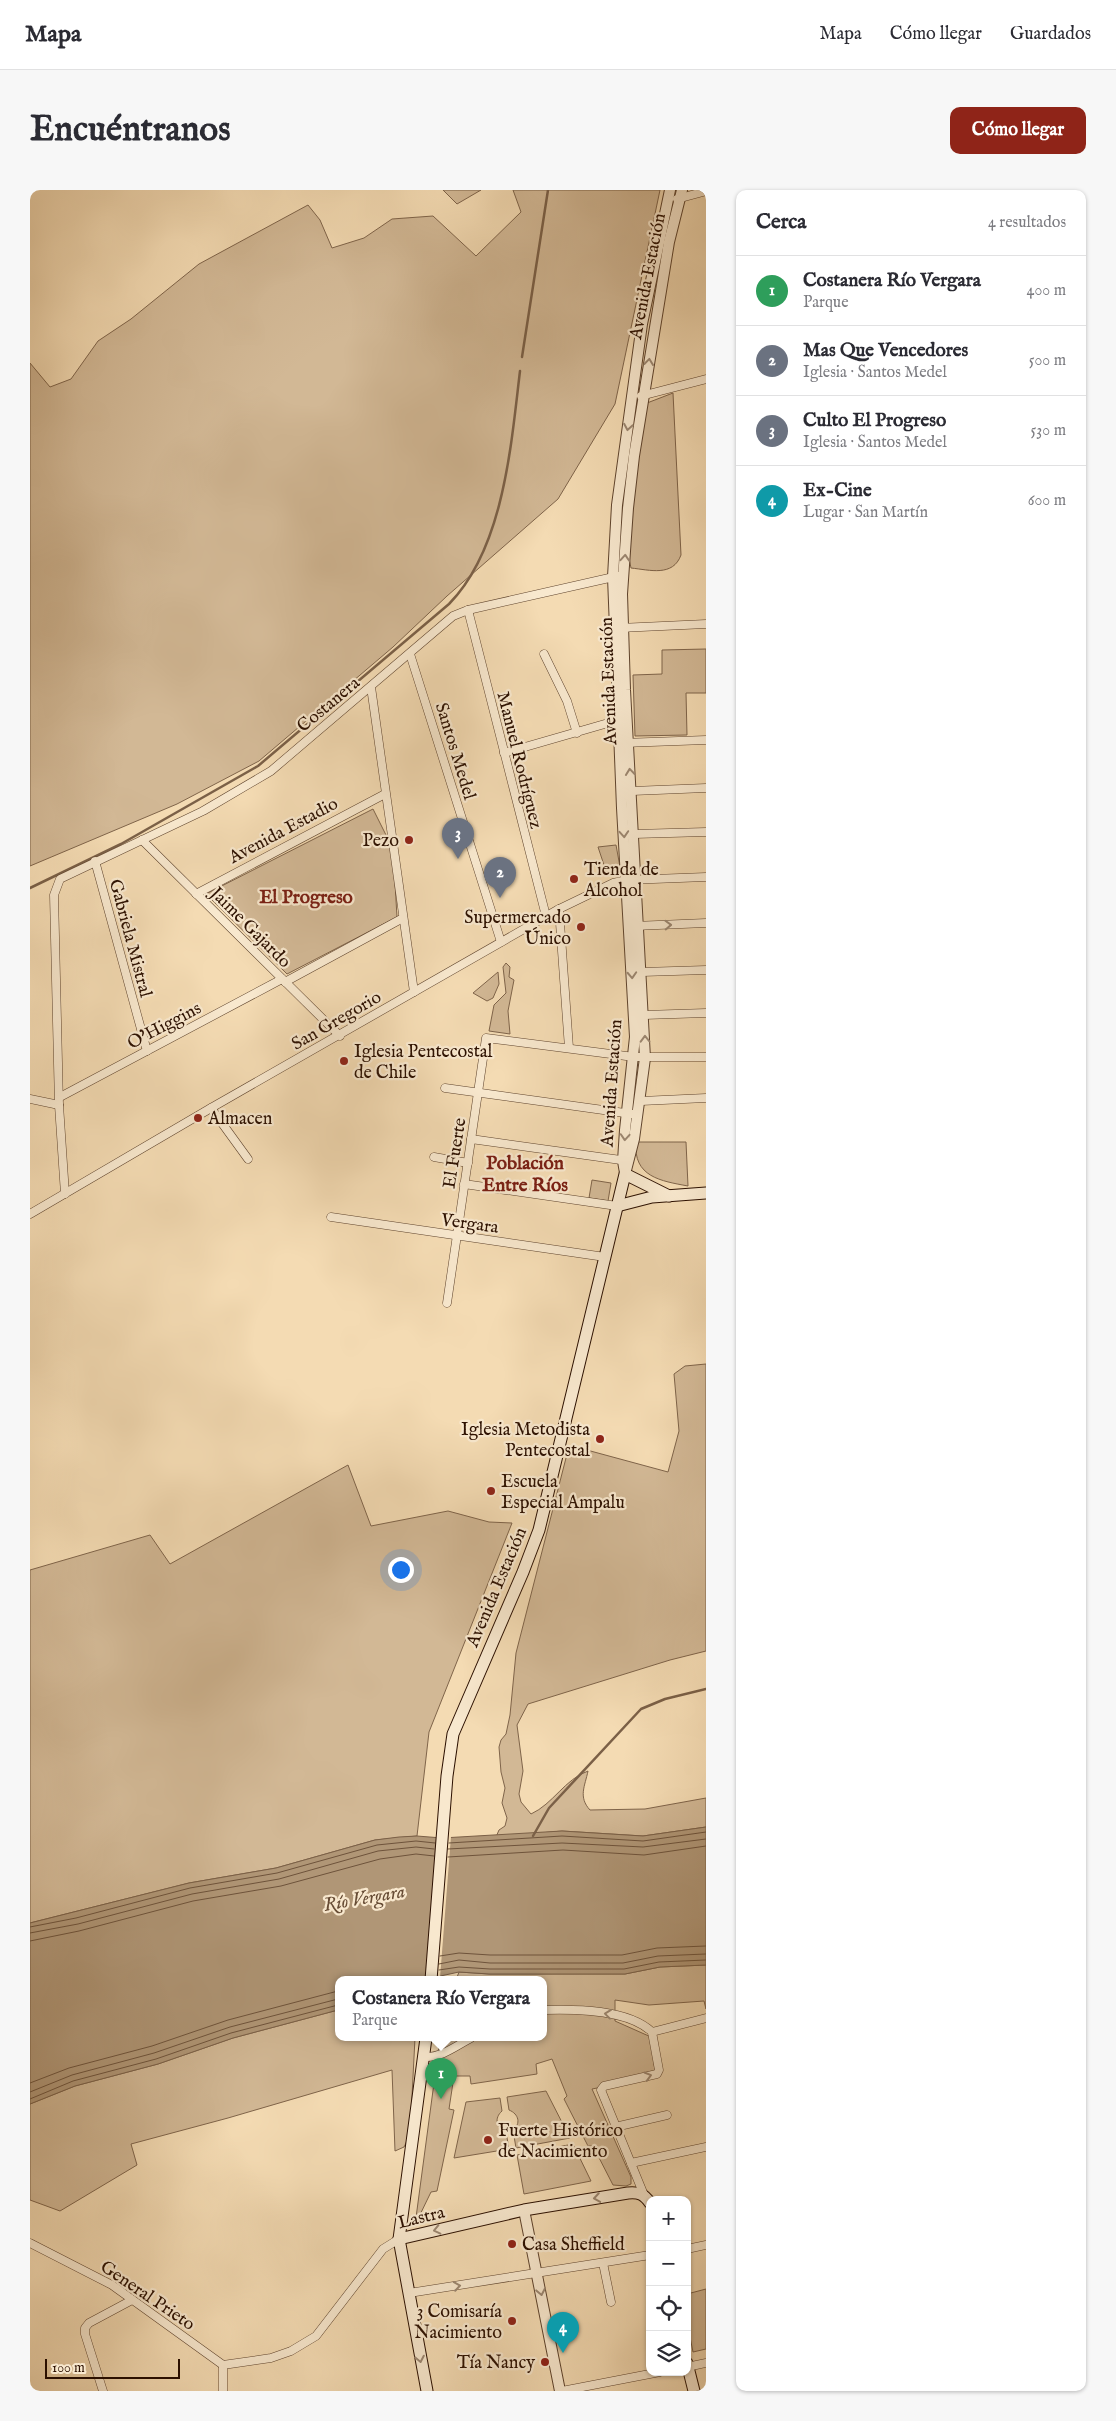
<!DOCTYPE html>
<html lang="es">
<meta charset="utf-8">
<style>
body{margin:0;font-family:"IM FELL English",serif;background:#f7f7f7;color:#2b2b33}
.controls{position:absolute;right:15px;bottom:15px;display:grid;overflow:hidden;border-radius:10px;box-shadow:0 1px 4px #0004}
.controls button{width:45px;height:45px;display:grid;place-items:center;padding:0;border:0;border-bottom:1px solid #e1e1e2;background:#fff;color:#2b2b33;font:25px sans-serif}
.scale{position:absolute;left:15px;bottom:12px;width:135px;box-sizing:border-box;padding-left:5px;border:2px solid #2c1000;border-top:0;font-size:14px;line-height:18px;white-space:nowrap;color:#2c1000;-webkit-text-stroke:4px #f8e8ce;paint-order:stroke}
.you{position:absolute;left:370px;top:1379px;width:18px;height:18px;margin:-12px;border:4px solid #fff;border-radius:50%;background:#1a73e8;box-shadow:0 0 0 8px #1a73e833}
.badge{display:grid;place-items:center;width:32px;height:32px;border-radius:50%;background:#8f2418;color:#fff;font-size:16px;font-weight:700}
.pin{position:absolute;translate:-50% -41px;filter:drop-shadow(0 1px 2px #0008)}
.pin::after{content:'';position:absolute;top:26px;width:18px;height:15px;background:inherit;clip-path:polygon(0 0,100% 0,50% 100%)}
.popup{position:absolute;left:305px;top:1786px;width:212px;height:65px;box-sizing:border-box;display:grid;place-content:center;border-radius:10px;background:#fff;filter:drop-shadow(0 1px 4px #0005);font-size:16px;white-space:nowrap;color:#7c7c81}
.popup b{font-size:19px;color:#2b2b33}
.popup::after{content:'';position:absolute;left:50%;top:100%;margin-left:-10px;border:10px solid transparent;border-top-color:#fff}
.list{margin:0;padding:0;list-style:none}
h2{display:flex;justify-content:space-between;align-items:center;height:65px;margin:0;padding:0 20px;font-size:21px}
h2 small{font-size:16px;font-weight:400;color:#7c7c81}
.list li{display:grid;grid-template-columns:32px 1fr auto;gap:15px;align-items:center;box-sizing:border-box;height:70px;padding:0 20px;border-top:1px solid #e1e1e2}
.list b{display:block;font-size:19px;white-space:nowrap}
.list p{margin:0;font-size:16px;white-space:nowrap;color:#7c7c81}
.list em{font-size:16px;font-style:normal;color:#7c7c81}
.icon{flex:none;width:28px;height:28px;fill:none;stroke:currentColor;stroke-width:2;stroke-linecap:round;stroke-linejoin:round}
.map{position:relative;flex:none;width:676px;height:2201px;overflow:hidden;border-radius:10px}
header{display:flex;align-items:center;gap:30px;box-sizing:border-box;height:70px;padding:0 25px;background:#fff;border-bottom:1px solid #e1e1e2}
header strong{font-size:24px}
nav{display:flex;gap:28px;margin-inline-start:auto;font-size:18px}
.intro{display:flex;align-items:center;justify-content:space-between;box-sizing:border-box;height:120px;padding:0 30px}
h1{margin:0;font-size:35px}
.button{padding:12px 22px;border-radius:10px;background:#8f2418;color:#fff;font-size:18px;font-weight:700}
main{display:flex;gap:30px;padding:0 30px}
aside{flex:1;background:#fff;border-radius:10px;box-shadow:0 1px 4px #0004}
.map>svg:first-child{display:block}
.green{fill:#d2b895;stroke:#7f644a}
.water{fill:#b09676;stroke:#7b6047}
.pier{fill:#f4dbb3}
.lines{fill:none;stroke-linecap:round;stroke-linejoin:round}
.shore{stroke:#6e533b;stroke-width:1}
.stream{stroke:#7b6047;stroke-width:2.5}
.minor-casing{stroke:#5e432d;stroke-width:9}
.tertiary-casing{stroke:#5e432d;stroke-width:12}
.secondary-casing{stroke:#2c1000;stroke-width:13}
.minor{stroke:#f8e8ce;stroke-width:8}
.tertiary{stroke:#f8e8ce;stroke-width:10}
.secondary{stroke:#f8e8ce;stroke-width:11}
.oneway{stroke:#9c8771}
.poi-dot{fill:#8f2418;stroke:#f8e8ce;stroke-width:2}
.labels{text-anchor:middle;stroke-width:4.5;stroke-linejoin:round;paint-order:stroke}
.street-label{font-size:18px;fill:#2c1000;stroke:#f8e8ce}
.poi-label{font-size:18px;fill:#2c1000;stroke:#f8e8ce;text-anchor:start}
.neighbourhood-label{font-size:19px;font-weight:bold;fill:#7a1f14;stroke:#f8e8ce}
.water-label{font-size:19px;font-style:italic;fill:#674c35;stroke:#f8e8ce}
</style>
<header>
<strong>Mapa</strong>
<nav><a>Mapa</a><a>Cómo llegar</a><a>Guardados</a></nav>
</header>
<div class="intro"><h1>Encuéntranos</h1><a class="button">Cómo llegar</a></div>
<main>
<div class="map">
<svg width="676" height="2201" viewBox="0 0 676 2201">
<rect width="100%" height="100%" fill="#f4dbb3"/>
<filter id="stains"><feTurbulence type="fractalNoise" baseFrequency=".004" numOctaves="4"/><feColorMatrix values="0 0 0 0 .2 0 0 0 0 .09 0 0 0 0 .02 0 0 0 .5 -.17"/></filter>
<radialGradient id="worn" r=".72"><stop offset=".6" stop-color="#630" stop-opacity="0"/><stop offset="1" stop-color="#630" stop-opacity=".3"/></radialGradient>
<g class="green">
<polygon points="413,0 451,0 427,14"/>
<polygon points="483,0 630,0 585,214 528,309 417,406 363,457 229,571 147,614 0,676 0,173 20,197 41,189 68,151 101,129 169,74 278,15 290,30 302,58 334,48 362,29 403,26 446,66 491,22"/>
<path d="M643,203L651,365C643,387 620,380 601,378L599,368L604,295L617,213Z"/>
<polygon points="676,459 676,503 656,503 657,545 605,546 603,485 632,484 632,460"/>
<polygon points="343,619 363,659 367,727 257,784 176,704"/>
<polygon points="586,655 590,677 577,684 568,657"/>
<polygon points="476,773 480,777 479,787 484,790 478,821 480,844 459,841 464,815 476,803 473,777"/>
<polygon points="468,782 469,794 463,808 457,811 443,803"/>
<path d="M606,952H656L658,996C631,991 603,987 606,952Z"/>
<polygon points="562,990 581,993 578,1011 559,1008"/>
<path d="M676,1174V1461L640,1470L498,1514L487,1535L493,1581L489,1604L491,1612L501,1624C523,1614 535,1589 558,1581C555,1596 548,1607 560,1620L615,1619L676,1608V1637L613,1646L532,1641L466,1647L469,1640L475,1636L477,1628L472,1613L475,1598L471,1582L469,1557L471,1550L476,1544L480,1525L486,1463L536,1268L542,1256L638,1282L649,1241L644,1184L655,1176Z"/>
<polygon points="318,1275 341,1336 418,1321 459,1332 482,1333 399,1542 387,1646 345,1650 246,1678 159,1693 0,1733 0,1380 120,1345 140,1374"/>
<polygon points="676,1775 676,1819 674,1811 619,1815 585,1810 585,1831 621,1847 625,1881 613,1889 562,1899 601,1987 601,1994 596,1996 583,1995 563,1956 558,1956 534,1909 537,1906 522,1869 506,1874 507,1884 441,1894 440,1886 424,1886 419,1919 424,1920 407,2001 401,2002 385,2035 410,1848 514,1848 514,1790 426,1790 429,1782 460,1784 595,1784 630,1777"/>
<polygon points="308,1820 308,1848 385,1848 380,1945 374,1957 365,1961 362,1880 198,1928 101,1954 107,1975 30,2021 0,2010 0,1914 45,1896 128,1874 203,1848"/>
<path d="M516,1901L540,1948L486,1958L483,1940C491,1934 489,1924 479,1920L477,1907Z"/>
<path d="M470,1908L472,1921C464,1928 466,1938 476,1942L479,1959L424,1968L436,1912Z"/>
<polygon points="543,1954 561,1991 494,2004 487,1965"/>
<polygon points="676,2099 676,2159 663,2162 657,2132 657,2104"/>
</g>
<polygon class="water" points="676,1637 676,1775 630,1777 595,1784 459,1784 429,1782 392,1790 308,1790 308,1820 203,1848 128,1874 45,1896 0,1914 0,1733 159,1693 246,1678 345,1650 369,1647 387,1646 412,1648 532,1641 613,1646"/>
<polygon class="pier" points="407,1645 421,1646 410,1788 395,1790"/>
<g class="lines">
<g class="shore">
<polyline points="419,1653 532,1646 613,1651 676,1642"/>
<polyline points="418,1659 532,1653 613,1657 676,1649"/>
<polyline points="418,1667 533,1660 614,1665 676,1656"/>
<polyline points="0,1737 46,1728 160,1698 247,1683 347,1655 386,1651 405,1653"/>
<polyline points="0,1743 48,1734 162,1704 249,1689 348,1661 386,1657 404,1659"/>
<polyline points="0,1751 49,1741 163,1711 251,1696 350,1669 386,1664 404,1666"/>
<polyline points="410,1766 429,1763 460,1765 592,1765 627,1758 676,1756"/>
<polyline points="409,1774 429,1770 460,1773 593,1773 628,1766 676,1764"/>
<polyline points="409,1780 429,1777 460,1779 594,1779 629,1772 676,1770"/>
<polyline points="0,1893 39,1878 122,1856 198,1830 308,1801"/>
<polyline points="0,1902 42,1885 124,1863 200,1837 308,1809"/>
<polyline points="0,1909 43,1891 126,1869 201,1843 308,1815"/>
</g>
<g class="stream">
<polyline points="492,167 518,0"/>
<path d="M0,698L91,654L228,576L419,414C474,358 481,255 490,181"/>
<polyline points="503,1646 519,1618 611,1519 635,1509 676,1499"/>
</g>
<defs>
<g id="minor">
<polyline points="647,9 676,1"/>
<polyline points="611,206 676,189"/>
<polyline points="438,420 516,726"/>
<polyline points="589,438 676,434"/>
<polyline points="380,464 471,752"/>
<polyline points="514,464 537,511 547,543"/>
<polyline points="341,497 384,802"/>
<polyline points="593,553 676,550"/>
<polyline points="474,563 592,529"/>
<polyline points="602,601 676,598"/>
<polyline points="604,644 676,642"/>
<polyline points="112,650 310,846"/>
<polyline points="65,671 117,861"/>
<polyline points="166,704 355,604"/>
<polyline points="529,719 539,858"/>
<polyline points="604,736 676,733"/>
<polyline points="612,782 676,780"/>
<polyline points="255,792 373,728"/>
<polyline points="614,825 676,823"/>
<polyline points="415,898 602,924"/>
<polyline points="30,907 252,789"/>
<polyline points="0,909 29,915"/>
<polyline points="611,911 676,908"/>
<polyline points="181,918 218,969"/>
<polyline points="441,949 598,971"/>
<polyline points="404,967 438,973"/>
<polyline points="434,994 587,1016"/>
<polyline points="35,1004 29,915 24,705 30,689 173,621 241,581 423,426 438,420 588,386"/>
<polyline points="0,1024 181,918 529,719 583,693 597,690 676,687"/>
<polyline points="301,1027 575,1067"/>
<polyline points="417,1113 456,848 604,867 676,867"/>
<path d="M514,1820C545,1819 598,1819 622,1842"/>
<polyline points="622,1842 676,1828"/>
<path d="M394,1867C411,1868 426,1856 441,1848"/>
<polyline points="585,1937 637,1925"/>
<polyline points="601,1973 676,1957"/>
<polyline points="614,2005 571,1900 574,1896 627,1884 629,1880 622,1842"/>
<polyline points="0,2053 82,2095 193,2175"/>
<polyline points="657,2059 676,2055"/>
<polyline points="573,2073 581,2112"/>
<polyline points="379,2103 620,2065"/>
<polyline points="193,2175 241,2168 261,2161 286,2146 353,2059 369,2049"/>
<polyline points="193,2175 193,2201"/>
<polyline points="657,2177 676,2173"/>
<polyline points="73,2201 55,2144 55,2138 59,2133 102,2110"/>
<polyline points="532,2201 630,2182"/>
</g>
<g id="tertiary">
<polyline points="595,983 593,971 595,940 605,847 592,618 583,387 587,315 612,134 640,0"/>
<polyline points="595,984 604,949 615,868 595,500 592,404 598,318 604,266 639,52 652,0"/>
<polyline points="494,2020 530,2201"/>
</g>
<g id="secondary">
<polyline points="587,1016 622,1007 676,1003"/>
<polyline points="401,1790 417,1586 423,1544 493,1382 509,1340 595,984 639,1006"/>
<polyline points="396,1848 369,2049 397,2201"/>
<path d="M369,2049L494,2020L598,2003C609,2002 614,2004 620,2013"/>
<polyline points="657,2173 664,2201"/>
</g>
</defs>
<use href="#minor" class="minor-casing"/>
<use href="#tertiary" class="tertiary-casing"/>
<use href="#secondary" class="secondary-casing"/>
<use href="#minor" class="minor"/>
<use href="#tertiary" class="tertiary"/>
<use href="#secondary" class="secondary"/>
</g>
<defs><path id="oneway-chevron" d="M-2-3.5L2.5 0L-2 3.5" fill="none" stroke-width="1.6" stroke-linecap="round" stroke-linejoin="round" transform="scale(1.25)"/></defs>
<g class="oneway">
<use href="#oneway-chevron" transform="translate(619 172) rotate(-83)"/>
<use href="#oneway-chevron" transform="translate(598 237) rotate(100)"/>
<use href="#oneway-chevron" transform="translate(595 368) rotate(-86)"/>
<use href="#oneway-chevron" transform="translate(600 582) rotate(-96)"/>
<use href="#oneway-chevron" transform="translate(594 644) rotate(86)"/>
<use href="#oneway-chevron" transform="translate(638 735) rotate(-2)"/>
<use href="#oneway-chevron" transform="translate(602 785) rotate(87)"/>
<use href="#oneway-chevron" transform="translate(615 849) rotate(-91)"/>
<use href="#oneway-chevron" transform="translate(595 947) rotate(94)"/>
<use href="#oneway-chevron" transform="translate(578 1824) rotate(-173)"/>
<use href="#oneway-chevron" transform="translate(618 1886) rotate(-16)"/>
<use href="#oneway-chevron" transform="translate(567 2008) rotate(171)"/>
<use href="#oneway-chevron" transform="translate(407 2040) rotate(167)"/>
<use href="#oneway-chevron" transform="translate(427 2096) rotate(-9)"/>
<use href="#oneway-chevron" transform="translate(511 2102) rotate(79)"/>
<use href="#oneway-chevron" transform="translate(390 2169) rotate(79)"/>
</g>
<g class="poi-dot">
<circle cx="379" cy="650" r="5"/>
<circle cx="544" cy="689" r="5"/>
<circle cx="551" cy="737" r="5"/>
<circle cx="314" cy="871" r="5"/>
<circle cx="168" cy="928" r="5"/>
<circle cx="570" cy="1249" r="5"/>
<circle cx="461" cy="1301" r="5"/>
<circle cx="458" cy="1950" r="5"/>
<circle cx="482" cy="2054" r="5"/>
<circle cx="482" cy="2131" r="5"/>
<circle cx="515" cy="2172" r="5"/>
</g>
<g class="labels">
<g class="street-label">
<text transform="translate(617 86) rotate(-79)" y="6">Avenida Estación</text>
<text transform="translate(578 491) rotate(-92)" y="6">Avenida Estación</text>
<text transform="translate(298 514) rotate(-40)" y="6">Costanera</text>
<text transform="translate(426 561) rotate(73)" y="6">Santos Medel</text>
<text transform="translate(490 570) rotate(76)" y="6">Manuel Rodríguez</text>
<text transform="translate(253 640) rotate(-28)" y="6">Avenida Estadio</text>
<text transform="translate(221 737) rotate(45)" y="6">Jaime Gajardo</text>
<text transform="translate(101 748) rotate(75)" y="6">Gabriela Mistral</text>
<text transform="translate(306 830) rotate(-30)" y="6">San Gregorio</text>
<text transform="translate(134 835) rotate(-28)" y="6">O'Higgins</text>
<text transform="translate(581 893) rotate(-86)" y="6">Avenida Estación</text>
<text transform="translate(424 963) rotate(-81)" y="6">El Fuerte</text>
<text transform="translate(440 1033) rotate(8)" y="6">Vergara</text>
<text transform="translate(466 1397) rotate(-67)" y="6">Avenida Estación</text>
<text transform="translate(391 2027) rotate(-14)" y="6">Lastra</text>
<text transform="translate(118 2105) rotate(34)" y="6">General Prieto</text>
</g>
<g class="poi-label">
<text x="369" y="656" text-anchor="end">Pezo</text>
<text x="554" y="685">Tienda de<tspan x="554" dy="21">Alcohol</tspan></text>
<text x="541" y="733" text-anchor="end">Supermercado<tspan x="541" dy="21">Único</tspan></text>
<text x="324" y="867">Iglesia Pentecostal<tspan x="324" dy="21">de Chile</tspan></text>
<text x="178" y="934">Almacen</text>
<text x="560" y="1245" text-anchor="end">Iglesia Metodista<tspan x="560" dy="21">Pentecostal</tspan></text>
<text x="471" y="1297">Escuela<tspan x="471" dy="21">Especial Ampalu</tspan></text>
<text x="468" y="1946">Fuerte Histórico<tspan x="468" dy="21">de Nacimiento</tspan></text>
<text x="492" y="2060">Casa Sheffield</text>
<text x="472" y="2127" text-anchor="end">3 Comisaría<tspan x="472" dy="21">Nacimiento</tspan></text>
<text x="505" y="2178" text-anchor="end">Tía Nancy</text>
</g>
<g class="neighbourhood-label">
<text x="276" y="713">El Progreso</text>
<text x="495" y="979">Población<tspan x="495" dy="22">Entre Ríos</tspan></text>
</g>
<g class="water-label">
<text transform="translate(334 1707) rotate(-10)" y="7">Río Vergara</text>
</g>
</g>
<rect width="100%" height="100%" filter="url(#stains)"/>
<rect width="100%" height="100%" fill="url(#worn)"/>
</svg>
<div class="controls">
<button>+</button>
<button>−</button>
<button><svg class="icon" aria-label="locate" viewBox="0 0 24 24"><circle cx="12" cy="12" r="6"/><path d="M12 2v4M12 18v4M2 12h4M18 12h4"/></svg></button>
<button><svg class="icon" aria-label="layers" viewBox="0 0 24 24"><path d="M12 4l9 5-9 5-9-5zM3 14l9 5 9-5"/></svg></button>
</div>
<div class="scale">100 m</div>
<div class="you"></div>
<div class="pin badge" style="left:411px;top:1909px;background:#2e9e5b">1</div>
<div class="popup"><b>Costanera Río Vergara</b>Parque</div>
<div class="pin badge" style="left:470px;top:708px;background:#6b7280">2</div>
<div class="pin badge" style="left:428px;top:669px;background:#6b7280">3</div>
<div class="pin badge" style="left:533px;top:2163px;background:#0f9aa8">4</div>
</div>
<aside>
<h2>Cerca<small>4 resultados</small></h2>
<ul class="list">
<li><span class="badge" style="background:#2e9e5b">1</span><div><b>Costanera Río Vergara</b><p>Parque</p></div><em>400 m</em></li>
<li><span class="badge" style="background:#6b7280">2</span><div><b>Mas Que Vencedores</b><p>Iglesia · Santos Medel</p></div><em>500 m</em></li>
<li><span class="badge" style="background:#6b7280">3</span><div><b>Culto El Progreso</b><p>Iglesia · Santos Medel</p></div><em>530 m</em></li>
<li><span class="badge" style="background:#0f9aa8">4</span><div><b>Ex-Cine</b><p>Lugar · San Martín</p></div><em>600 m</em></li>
</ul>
</aside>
</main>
